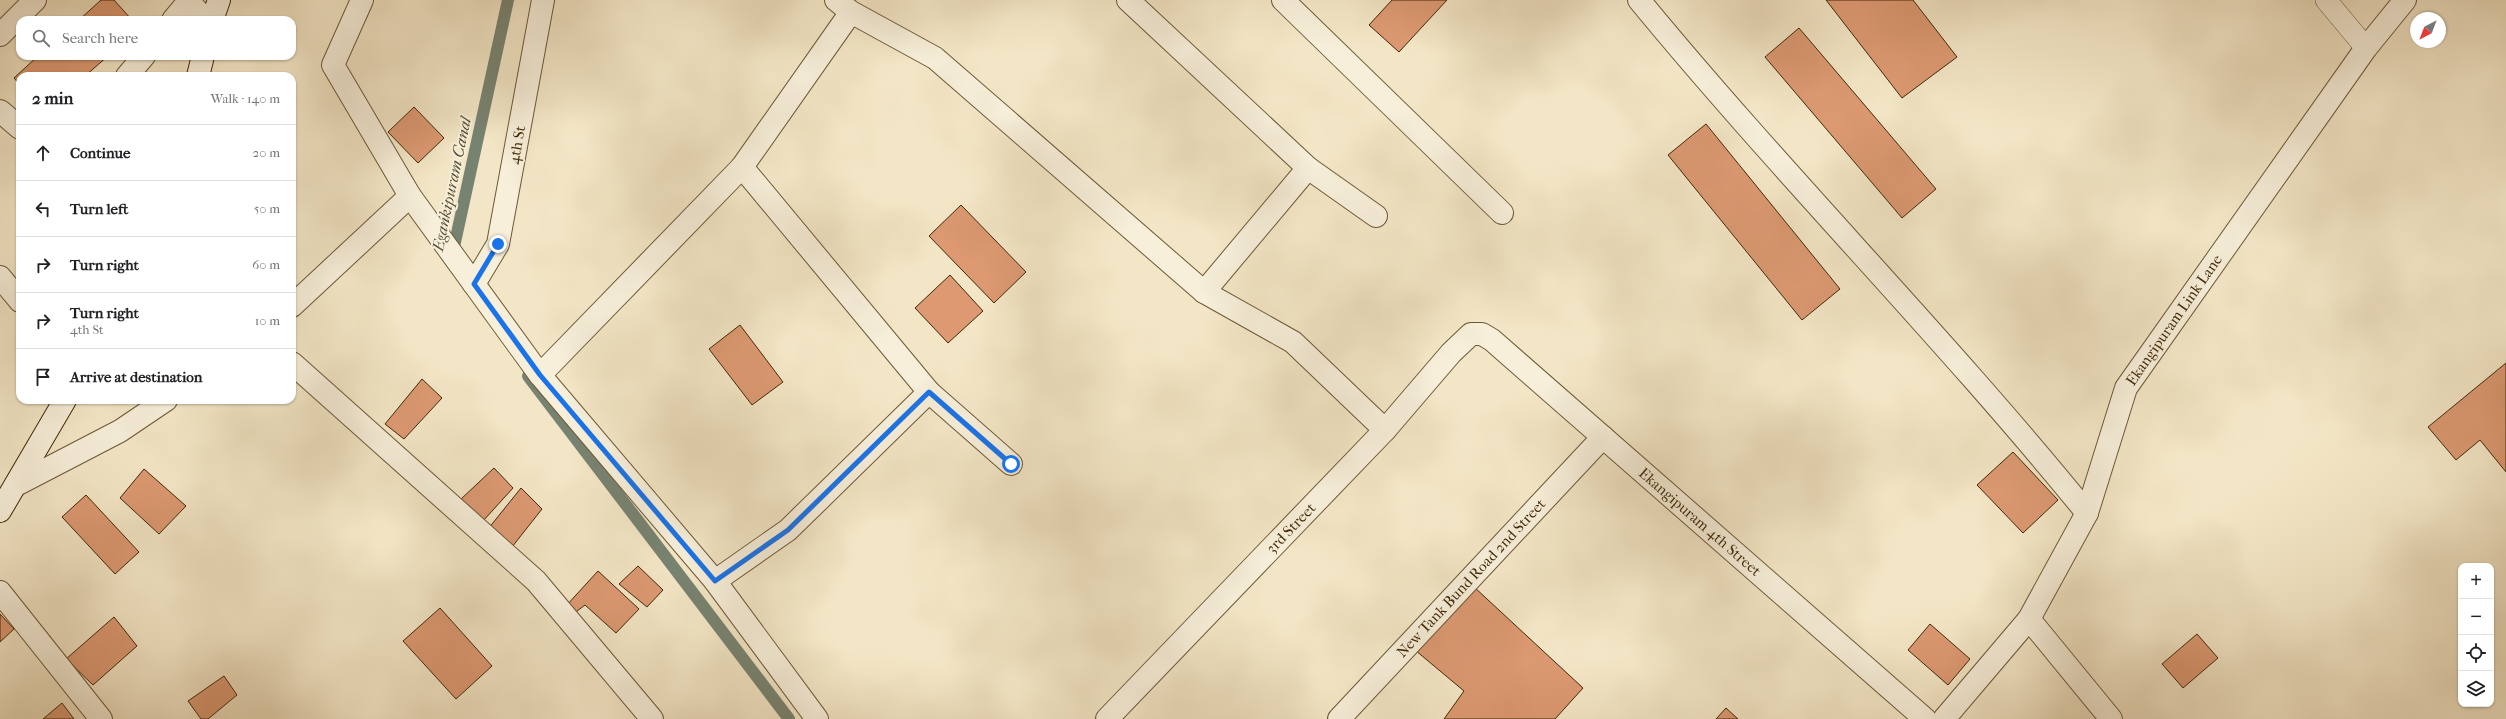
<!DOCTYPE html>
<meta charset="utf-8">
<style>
body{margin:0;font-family:"IM FELL French Canon",serif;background:#f6f6f6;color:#202124}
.controls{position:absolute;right:12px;bottom:12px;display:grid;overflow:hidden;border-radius:8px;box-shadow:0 1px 3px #0004}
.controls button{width:36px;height:36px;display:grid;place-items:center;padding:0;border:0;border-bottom:1px solid #e0e0e0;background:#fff;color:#202124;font:20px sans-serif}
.compass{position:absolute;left:2410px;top:12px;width:36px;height:36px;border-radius:50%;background:#fff;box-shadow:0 1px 3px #0004;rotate:222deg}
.stop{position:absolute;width:12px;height:12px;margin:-9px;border:3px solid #1a73e8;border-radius:50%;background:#fff}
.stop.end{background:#1a73e8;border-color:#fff;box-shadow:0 1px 4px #0008}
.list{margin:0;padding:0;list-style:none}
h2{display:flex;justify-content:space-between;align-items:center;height:52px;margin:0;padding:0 16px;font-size:17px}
h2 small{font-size:13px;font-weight:400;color:#757577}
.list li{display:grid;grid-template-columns:26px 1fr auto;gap:12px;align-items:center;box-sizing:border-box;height:56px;padding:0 16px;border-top:1px solid #e0e0e0}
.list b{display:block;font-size:15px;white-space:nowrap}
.list p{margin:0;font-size:13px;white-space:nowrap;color:#757577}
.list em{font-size:13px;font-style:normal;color:#757577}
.icon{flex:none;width:22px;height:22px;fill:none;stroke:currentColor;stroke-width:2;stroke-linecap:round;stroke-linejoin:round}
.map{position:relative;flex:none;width:2506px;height:719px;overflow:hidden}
.search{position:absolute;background:#fff;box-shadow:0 1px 3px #0004;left:16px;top:16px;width:280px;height:44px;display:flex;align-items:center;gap:10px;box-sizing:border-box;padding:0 14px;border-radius:12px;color:#757577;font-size:15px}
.panel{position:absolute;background:#fff;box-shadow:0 1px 3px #0004;left:16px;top:72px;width:280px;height:332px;border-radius:12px}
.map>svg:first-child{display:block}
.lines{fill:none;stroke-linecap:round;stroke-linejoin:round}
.stream{stroke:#778371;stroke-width:12}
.building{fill:#dc9972;stroke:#402806}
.lane-casing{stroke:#6d5836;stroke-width:22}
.street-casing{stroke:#6d5836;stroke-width:24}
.secondary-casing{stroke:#402806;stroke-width:24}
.lane{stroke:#f7efda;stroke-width:21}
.street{stroke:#f7efda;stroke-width:22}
.secondary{stroke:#f7efda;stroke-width:22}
.route{stroke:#1a73e8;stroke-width:5}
.labels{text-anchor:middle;stroke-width:4;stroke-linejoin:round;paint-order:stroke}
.street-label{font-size:15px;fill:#402806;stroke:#f7efda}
.water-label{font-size:16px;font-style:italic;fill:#574e33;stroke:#f7efda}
</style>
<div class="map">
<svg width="2506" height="719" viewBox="0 0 2506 719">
<rect width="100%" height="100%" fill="#f3e6c6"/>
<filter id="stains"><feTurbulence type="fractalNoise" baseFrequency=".005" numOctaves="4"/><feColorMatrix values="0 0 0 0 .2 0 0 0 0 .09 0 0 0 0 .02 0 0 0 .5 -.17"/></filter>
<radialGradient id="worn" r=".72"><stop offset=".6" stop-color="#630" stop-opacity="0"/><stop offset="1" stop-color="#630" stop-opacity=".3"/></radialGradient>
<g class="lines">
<g class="stream">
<polyline points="452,256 508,0"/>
<polyline points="528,376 789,719"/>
</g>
</g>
<g class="building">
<polygon points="101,0 114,0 132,20 79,20"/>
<polygon points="1392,0 1447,0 1399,52 1369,25"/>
<polygon points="1826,0 1913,0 1957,57 1902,98"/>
<polygon points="1799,28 1936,189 1902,218 1765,57"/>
<polygon points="38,56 108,56 85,76 20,76 20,85 14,78"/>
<polygon points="414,107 444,138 418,163 388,132"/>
<polygon points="1706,124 1840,289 1802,320 1668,155"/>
<polygon points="961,205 1026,272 994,303 929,236"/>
<polygon points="950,275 983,311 948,343 915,308"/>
<polygon points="740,325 783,382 752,405 709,349"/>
<polygon points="2506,363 2506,472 2480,440 2456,460 2428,427"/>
<polygon points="422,379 442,398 404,439 385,424"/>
<polygon points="2013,452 2058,500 2023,533 1977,485"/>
<polygon points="494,468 513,488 483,521 460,500"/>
<polygon points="144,469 186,506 159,534 120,498"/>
<polygon points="521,488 542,509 512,547 488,529"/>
<polygon points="86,495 139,552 115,574 62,517"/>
<polygon points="638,566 663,590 647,607 619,584"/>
<polygon points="598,571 639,609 616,633 585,605 572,615 565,607"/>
<polygon points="1473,586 1583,688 1555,719 1444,719 1464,691 1415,650"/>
<polygon points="440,608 492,666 456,699 403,641"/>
<polygon points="0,614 14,629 0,642"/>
<polygon points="114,617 137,646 93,685 66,659"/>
<polygon points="1930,624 1970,659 1948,685 1908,650"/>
<polygon points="2197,634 2218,658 2183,688 2162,664"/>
<polygon points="224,676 237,695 208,719 201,719 188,701"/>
<polygon points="62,703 74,719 43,719"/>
<polygon points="1726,708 1738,719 1716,719"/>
</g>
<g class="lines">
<defs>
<polyline id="lane" points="2326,0 2366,48"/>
<g id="street">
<polyline points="187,0 206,20"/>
<polyline points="836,0 851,12 935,58 1204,292 1293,342 1385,430"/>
<polyline points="1128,0 1308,168 1376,216"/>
<polyline points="1283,0 1502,213"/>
<path d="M1639,0C1783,175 1944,337 2087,513"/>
<polyline points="173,20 189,1"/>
<polyline points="0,35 35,0"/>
<polyline points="127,76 144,56"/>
<polyline points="0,111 20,128"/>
<polyline points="742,167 929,392 1011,464"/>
<polyline points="410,196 540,375 715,581 817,719"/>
<polyline points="0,277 20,301"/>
<polyline points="474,284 498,244 543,0"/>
<polyline points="1204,292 1308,168"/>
<polyline points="292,306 410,196 333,65 362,0"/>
<polyline points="292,363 536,581 652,719"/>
<polyline points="540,375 742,167 851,12"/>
<polyline points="16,485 120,431 166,400"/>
<polyline points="715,581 788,530 929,392"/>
<polyline points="0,592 101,719"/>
<polyline points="2029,619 2111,719"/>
<polyline points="1107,719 1385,430 1451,353 1471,334 1482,334 1492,340 1925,719"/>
<polyline points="1339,719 1603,437"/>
<polyline points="1944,719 2029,619 2087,513 2126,388 2366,48 2405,0"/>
</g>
<g id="secondary">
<polyline points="212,20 219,0"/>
<polyline points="198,76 203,56"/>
<polyline points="0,511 65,400"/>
</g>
</defs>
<use href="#lane" class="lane-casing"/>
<use href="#street" class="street-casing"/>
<use href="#secondary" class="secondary-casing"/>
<use href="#lane" class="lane"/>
<use href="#street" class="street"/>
<use href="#secondary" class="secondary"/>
</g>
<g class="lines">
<polyline class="route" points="498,244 474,284 540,375 715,581 788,530 929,392 1011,464"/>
</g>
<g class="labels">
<g class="street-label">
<text transform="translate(517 145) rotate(-80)" y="5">4th St</text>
<text transform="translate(2174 320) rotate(-55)" y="5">Ekangipuram Link Lane</text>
<text transform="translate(1700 522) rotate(41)" y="5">Ekangipuram 4th Street</text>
<text transform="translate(1291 528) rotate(-46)" y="5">3rd Street</text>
<text transform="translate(1471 578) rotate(-47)" y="5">New Tank Bund Road 2nd Street</text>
</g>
<g class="water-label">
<text transform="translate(451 184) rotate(-78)" y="6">Egankipuram Canal</text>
</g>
</g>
<rect width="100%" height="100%" filter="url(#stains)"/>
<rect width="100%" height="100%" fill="url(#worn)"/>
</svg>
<div class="controls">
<button>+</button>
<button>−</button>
<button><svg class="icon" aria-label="locate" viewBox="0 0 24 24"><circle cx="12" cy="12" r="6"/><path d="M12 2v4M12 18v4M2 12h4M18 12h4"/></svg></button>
<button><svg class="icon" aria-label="layers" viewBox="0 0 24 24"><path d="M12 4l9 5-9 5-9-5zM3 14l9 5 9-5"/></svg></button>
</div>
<svg class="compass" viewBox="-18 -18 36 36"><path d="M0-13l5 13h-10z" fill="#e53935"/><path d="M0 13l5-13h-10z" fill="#757577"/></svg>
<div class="stop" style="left:1011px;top:464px"></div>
<div class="stop end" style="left:498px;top:244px"></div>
<div class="search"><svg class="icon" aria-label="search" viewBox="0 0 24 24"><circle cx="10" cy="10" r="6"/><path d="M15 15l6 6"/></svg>Search here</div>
<section class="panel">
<h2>2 min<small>Walk · 140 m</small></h2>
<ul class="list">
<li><svg class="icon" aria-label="ahead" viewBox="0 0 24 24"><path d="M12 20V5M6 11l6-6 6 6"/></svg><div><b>Continue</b></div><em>20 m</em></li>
<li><svg class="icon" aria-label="left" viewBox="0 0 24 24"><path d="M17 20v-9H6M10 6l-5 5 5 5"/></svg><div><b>Turn left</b></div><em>50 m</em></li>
<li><svg class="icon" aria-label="right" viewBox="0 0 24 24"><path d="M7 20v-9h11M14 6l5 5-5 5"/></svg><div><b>Turn right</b></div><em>60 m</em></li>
<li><svg class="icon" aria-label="right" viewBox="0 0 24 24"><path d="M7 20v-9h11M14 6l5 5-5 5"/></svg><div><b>Turn right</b><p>4th St</p></div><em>10 m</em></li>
<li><svg class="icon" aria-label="arrive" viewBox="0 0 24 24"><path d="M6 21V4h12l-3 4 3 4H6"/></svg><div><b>Arrive at destination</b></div></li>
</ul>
</section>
</div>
